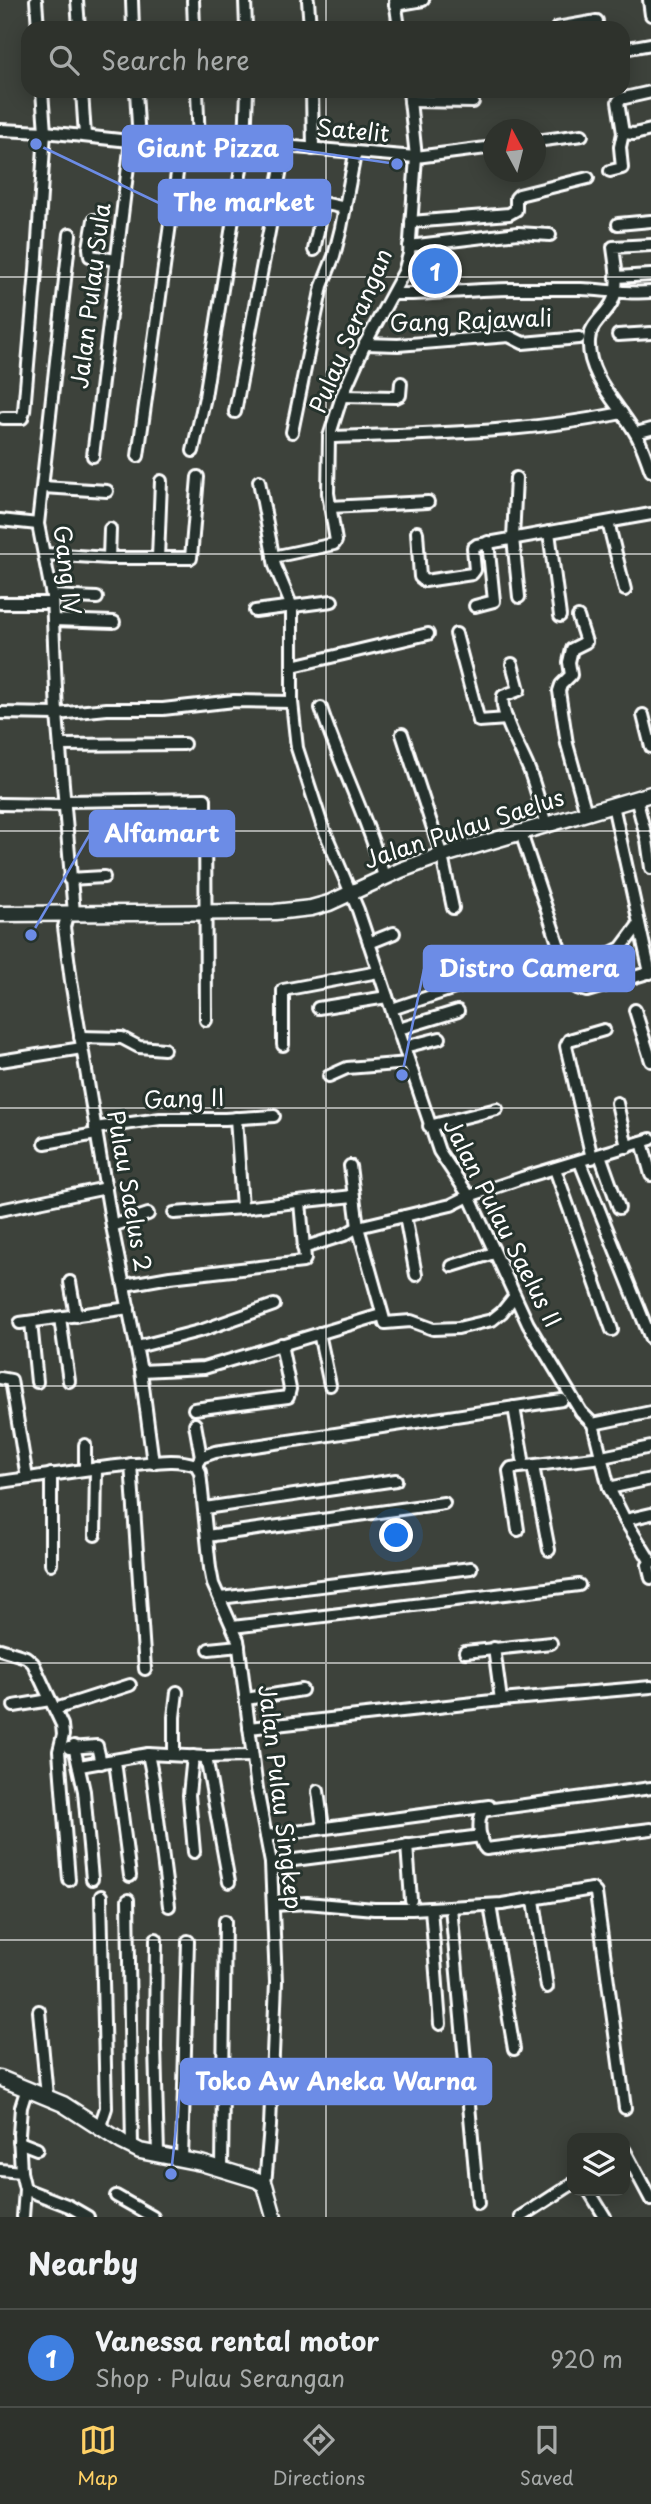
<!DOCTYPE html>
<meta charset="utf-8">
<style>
body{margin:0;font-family:"Playpen Sans",sans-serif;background:#363a34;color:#f1f3f6}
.controls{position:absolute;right:21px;bottom:21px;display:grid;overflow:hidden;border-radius:14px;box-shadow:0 4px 18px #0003}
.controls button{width:63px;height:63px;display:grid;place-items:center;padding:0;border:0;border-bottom:2px solid #494d48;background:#2e322c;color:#f1f3f6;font:35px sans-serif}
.compass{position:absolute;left:483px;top:119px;width:63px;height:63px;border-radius:50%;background:#2e322c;box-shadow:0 4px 18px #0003;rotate:353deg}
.you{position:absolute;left:397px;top:1536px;width:24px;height:24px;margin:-18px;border:5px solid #fff;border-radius:50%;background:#1a73e8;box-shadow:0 0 0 10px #1a73e833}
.badge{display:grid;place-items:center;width:46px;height:46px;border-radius:50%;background:#ffd166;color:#fff;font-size:23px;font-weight:700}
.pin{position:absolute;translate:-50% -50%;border:4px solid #fff;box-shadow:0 2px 7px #0006}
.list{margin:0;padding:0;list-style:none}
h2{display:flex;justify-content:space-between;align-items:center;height:91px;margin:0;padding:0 28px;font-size:30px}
h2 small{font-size:23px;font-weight:400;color:#a7aaa9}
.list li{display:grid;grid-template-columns:46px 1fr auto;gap:21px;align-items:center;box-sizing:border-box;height:98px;padding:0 28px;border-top:2px solid #494d48}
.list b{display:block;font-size:26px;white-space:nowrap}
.list p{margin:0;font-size:23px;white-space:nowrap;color:#a7aaa9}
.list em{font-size:23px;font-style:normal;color:#a7aaa9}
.icon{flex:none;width:38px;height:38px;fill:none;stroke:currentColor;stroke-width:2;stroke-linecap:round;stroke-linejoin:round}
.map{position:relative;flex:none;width:651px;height:2217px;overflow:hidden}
.search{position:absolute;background:#2e322c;box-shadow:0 4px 18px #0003;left:21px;right:21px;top:21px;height:77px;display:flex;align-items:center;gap:18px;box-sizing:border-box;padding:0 24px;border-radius:21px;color:#a7aaa9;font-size:26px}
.sheet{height:189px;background:#2e322c}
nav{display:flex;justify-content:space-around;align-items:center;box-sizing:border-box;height:98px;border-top:2px solid #494d48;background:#2e322c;font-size:19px;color:#a7aaa9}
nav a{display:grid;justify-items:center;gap:4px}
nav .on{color:#ffd166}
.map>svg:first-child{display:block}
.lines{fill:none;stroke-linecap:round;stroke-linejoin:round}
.minor-casing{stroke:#fff;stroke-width:16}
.tertiary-casing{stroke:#fff;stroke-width:19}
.minor{stroke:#26332d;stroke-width:10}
.tertiary{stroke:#26332d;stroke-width:14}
.grid{fill:none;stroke:#fff;stroke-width:2;stroke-opacity:0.55}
.labels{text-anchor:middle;stroke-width:6;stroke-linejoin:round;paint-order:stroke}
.street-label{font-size:23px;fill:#fff;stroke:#26332d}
.leader{fill:none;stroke:#6c8ce6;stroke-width:2.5}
.callout-dot{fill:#6c8ce6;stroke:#26332d;stroke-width:2.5}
.callout{fill:#6c8ce6;stroke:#6c8ce6;stroke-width:2.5}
.callout-label{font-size:24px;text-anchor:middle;font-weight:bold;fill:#fff}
</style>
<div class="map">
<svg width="651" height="2217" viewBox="0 0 651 2217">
<rect width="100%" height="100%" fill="#3d423b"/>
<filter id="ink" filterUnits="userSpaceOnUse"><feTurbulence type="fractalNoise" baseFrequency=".0143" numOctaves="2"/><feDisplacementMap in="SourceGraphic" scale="14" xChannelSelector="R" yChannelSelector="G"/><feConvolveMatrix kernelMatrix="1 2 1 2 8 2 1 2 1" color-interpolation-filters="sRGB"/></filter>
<g filter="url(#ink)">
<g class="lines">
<defs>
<g id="minor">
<polyline points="36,0 38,28"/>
<polyline points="77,0 79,28"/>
<polyline points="132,0 133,28"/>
<polyline points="193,0 194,28"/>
<polyline points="245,0 246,28"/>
<polyline points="308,0 310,28"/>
<polyline points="395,0 399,28"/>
<polyline points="649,0 651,15"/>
<polyline points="395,5 423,0"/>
<polyline points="557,28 597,21"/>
<polyline points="623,49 651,44"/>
<polyline points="82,91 85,136"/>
<polyline points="136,91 139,142"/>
<polyline points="197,91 199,144"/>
<polyline points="312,91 313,149"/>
<polyline points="410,101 473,102"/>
<polyline points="0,130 45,132 139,142 181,144 245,143 416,157 494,147"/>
<polyline points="623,133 634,134 651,130"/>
<polyline points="536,141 582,135"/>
<polyline points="610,171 622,168 620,147 623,133 618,102 620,99 651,92"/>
<polyline points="94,220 89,248 90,256 116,260"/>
<polyline points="411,222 509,214 516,210 516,198 519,195 588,178"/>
<polyline points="618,224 651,221"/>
<polyline points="70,234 38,524 52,596 57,714 74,913"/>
<path d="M651,245L613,247C615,264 620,284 613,300C607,315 589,324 589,341C587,375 618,404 634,431C642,443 646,458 651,471"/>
<polyline points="409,246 518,233 550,235"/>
<polyline points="314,250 323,207 327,204 345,208"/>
<polyline points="616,277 651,275"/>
<path d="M393,294C433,295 472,289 511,289C535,289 558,289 581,289C605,290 627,294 651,292"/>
<polyline points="618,335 651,333"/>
<polyline points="365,344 398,345 509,336 523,343 579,338"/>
<polyline points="342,396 396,397 400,395 401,383"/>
<polyline points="235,412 285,147"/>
<polyline points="3,418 22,418 24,411 36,271 45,132 42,91"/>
<polyline points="292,432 322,286 334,256 341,228 355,154"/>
<polyline points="636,433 651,429"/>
<path d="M329,437C428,434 525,433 622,413"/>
<polyline points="193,451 205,397 245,143 247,91"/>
<polyline points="93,456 131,141"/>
<polyline points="138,456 181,144"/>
<polyline points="516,478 513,538 519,597"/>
<polyline points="259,481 275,566 292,607 292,702 297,748 322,825 358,910 439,1151 469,1196 528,1324 581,1412 593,1424 609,1488 625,1520 651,1562"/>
<polyline points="43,487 107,491"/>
<polyline points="330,507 428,502"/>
<polyline points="0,520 38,524"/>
<polyline points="608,522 625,590"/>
<polyline points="417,532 420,577 425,581 472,574 475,570 473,548 477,545 651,514"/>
<polyline points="549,532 560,616"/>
<polyline points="45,554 109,558 191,558 198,477"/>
<polyline points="273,557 334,544 336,541 328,493 329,437 342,396 365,344 404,272 409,254 416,157 409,91"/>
<polyline points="109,558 110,529"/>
<polyline points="158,558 161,481"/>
<polyline points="52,596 97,598"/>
<polyline points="0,603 52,603"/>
<polyline points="475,606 494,601 488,542"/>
<polyline points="255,611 332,601"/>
<polyline points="578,617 586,642 572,649 569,662 571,675 561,685 559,691 567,744 586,813"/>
<polyline points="53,620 114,622"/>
<polyline points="456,634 479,721 507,719"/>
<path d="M512,664L519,690L503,696C499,714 523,753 530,772C536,789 541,807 546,825"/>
<polyline points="293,666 428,634"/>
<path d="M321,708C340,765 368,819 384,877"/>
<polyline points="0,713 57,714 107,709 163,709 234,701 292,702"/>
<polyline points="643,715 651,747"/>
<polyline points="402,734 442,856 453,908"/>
<polyline points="60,745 184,744"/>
<polyline points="636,798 647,840 651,868"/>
<polyline points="65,801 205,799 206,1020"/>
<polyline points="0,804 65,805"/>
<polyline points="613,805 650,973"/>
<polyline points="521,833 568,973 577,988 587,991 651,972"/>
<polyline points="69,879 104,877"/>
<polyline points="68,913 64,927 71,981 112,1226 141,1371 153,1463"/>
<polyline points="369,943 394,933"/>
<polyline points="611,953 621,948 639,924"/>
<polyline points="318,1008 387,997"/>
<polyline points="392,1009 467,984"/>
<polyline points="635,1010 651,1061"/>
<polyline points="399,1029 458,1011"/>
<polyline points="80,1037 122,1038 139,1047 164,1049"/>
<polyline points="283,1045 283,990 378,972"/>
<polyline points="404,1047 440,1038"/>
<polyline points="0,1061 82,1048"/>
<polyline points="329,1076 347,1068 409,1063"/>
<polyline points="617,1103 627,1147"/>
<polyline points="236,1118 242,1208"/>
<polyline points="429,1126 497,1109"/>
<polyline points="95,1128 160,1119 225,1119 274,1116"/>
<polyline points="642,1142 651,1175"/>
<polyline points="45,1143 96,1134"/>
<polyline points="600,1155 619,1208"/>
<polyline points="592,1158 566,1046 569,1040 604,1030"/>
<polyline points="580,1162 651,1339"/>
<polyline points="350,1166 358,1227 385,1323 411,1321 433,1329 458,1328 492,1320 502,1312 514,1297"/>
<polyline points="555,1169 612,1330"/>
<polyline points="0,1210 106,1188"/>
<polyline points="174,1213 242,1208 353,1196"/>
<polyline points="405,1216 416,1275"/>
<polyline points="112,1226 148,1214"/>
<polyline points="303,1248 344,1235 358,1227 451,1205 469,1196 522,1178 651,1139"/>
<polyline points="452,1266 494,1253"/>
<polyline points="70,1282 76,1316"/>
<polyline points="125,1285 170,1277 303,1262 305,1259 300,1202"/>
<polyline points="60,1318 69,1381"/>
<polyline points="31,1322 37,1382"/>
<polyline points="20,1323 129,1308"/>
<polyline points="319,1333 330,1385"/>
<polyline points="137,1347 203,1330 274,1305"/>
<polyline points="141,1371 204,1368 381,1315"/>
<polyline points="0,1378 11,1380 27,1478"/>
<polyline points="514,1407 523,1459"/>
<polyline points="194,1409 288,1397 290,1389 281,1344"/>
<polyline points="195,1424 201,1457"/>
<polyline points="593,1424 651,1412"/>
<polyline points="85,1445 85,1469"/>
<polyline points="131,1464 145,1669"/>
<polyline points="196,1465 201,1457 215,1452 562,1400"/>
<polyline points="533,1466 549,1550"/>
<path d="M0,1482C46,1476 90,1468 136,1464C157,1462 175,1458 196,1465L200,1472L210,1568L213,1584L238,1640L257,1789L271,1863L276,1982L270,2126L265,2185"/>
<polyline points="609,1488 651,1479"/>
<polyline points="205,1508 396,1480"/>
<polyline points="625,1520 651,1514"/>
<polyline points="518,1530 509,1471 511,1468 602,1457 651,1447"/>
<polyline points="95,1535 96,1468"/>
<polyline points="207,1536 444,1503"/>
<polyline points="651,1562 648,1565 651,1578"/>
<polyline points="51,1564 51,1474"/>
<polyline points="220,1598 471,1568"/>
<polyline points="233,1627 579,1585"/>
<polyline points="494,1648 501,1700"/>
<polyline points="0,1649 26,1657 33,1663 62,1725 63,1735 59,1751 69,1880"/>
<polyline points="209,1649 239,1646"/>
<polyline points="465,1652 551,1643"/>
<polyline points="246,1699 302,1690"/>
<polyline points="14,1706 50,1700"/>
<polyline points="55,1709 130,1685"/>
<polyline points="249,1728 501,1700 651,1687"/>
<polyline points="74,1746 84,1791 92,1879"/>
<polyline points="69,1748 97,1746 101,1763"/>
<polyline points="148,1754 153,1779 169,1906"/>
<polyline points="174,1754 174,1717 177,1692"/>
<polyline points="193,1756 189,1795 194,1852"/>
<polyline points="206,1757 229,1882"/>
<polyline points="115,1761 130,1876"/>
<polyline points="80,1766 148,1754 206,1757 252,1756"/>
<path d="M651,1788L494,1809L483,1811C477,1820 479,1842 486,1849L651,1829"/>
<polyline points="318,1791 323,1827"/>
<polyline points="266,1836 489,1806"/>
<polyline points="407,1845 411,1900"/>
<polyline points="271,1863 481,1836"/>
<polyline points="128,1900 132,2147"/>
<polyline points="534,1900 547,1987"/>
<polyline points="274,1905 307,1903 374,1909 412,1909 502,1904 592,1889 596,1893 625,2108"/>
<polyline points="490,1905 514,2049"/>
<polyline points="451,1907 478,2204"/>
<polyline points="431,1908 440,2024"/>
<polyline points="156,1939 155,2047 158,2154"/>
<polyline points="39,2011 47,2096"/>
<polyline points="100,2126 106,2108 101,1896"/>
<polyline points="19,2142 37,2149"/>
<polyline points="625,2151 651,2200"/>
<polyline points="182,2159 188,1941"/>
<polyline points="222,2168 225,1921"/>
<polyline points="0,2170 21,2172"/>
<polyline points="25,2189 69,2206 88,2217"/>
<polyline points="589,2191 605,2217"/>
<polyline points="116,2196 153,2217"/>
<polyline points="23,2217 25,2189 21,2172 19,2134 21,2107 27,2088"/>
<polyline points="521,2217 572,2184"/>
</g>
<g id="tertiary">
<polyline points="0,914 275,912 311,908 329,903 401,870 434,858 651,794"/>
<polyline points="0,2078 63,2104 122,2142 140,2151 201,2163 257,2180 265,2185 274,2217"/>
</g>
</defs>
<use href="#minor" class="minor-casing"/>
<use href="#tertiary" class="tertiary-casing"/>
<use href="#minor" class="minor"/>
<use href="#tertiary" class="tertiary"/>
</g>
</g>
<path class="grid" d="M326,0V28M326,91V2217M0,277H651M0,554H651M0,831H651M0,1108H651M0,1386H651M0,1663H651M0,1940H651"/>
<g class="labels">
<g class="street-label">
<text transform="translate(353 131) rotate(5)" y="8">Satelit</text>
<text transform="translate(91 296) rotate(-83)" y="8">Jalan Pulau Sula</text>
<text transform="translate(471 321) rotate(-2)" y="8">Gang Rajawali</text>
<text transform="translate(351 331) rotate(-67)" y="8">Pulau Serangan</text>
<text transform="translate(67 570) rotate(83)" y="8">Gang IV</text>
<text transform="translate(464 829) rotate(-18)" y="8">Jalan Pulau Saelus</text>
<text transform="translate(184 1099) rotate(-2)" y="8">Gang II</text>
<text transform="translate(129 1191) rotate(80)" y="8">Pulau Saelus 2</text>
<text transform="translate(502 1223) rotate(63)" y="8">Jalan Pulau Saelus II</text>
<text transform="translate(280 1797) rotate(83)" y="8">Jalan Pulau Singkep</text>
</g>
</g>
<path class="leader" d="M397 164L292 149M36 144L159 203M31 935L90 834M402 1075L424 969M171 2174L181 2082"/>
<g class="callout-dot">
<circle cx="397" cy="164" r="7"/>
<circle cx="36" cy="144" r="7"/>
<circle cx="31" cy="935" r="7"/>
<circle cx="402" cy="1075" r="7"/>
<circle cx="171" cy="2174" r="7"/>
</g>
<g class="callout">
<rect x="123" y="126" width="169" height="45" rx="7"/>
<rect x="159" y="180" width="171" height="45" rx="7"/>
<rect x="90" y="811" width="144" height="45" rx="7"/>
<rect x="424" y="946" width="210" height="45" rx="7"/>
<rect x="181" y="2059" width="310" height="45" rx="7"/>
</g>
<g class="callout-label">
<text x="208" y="157">Giant Pizza</text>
<text x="244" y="211">The market</text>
<text x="162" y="842">Alfamart</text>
<text x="529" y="977">Distro Camera</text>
<text x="336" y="2090">Toko Aw Aneka Warna</text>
</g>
</svg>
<div class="controls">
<button><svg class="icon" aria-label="layers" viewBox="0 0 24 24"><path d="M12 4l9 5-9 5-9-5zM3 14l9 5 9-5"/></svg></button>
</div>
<svg class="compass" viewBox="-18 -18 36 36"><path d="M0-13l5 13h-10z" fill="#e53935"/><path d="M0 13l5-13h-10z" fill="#a7aaa9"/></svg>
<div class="you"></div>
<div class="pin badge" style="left:435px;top:271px;background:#3f7fe0">1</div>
<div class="search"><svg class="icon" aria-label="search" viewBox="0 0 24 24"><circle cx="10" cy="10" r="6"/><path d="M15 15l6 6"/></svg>Search here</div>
</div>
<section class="sheet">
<h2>Nearby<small></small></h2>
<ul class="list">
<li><span class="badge" style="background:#3f7fe0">1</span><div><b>Vanessa rental motor</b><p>Shop · Pulau Serangan</p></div><em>920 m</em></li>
</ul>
</section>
<nav>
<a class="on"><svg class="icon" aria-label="map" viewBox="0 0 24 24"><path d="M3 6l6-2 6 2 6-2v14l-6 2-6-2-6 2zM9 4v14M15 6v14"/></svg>Map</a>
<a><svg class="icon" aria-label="directions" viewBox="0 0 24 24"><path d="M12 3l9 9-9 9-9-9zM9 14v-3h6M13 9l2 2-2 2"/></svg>Directions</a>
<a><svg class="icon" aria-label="saved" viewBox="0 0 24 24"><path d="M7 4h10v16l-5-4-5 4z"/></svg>Saved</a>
</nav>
